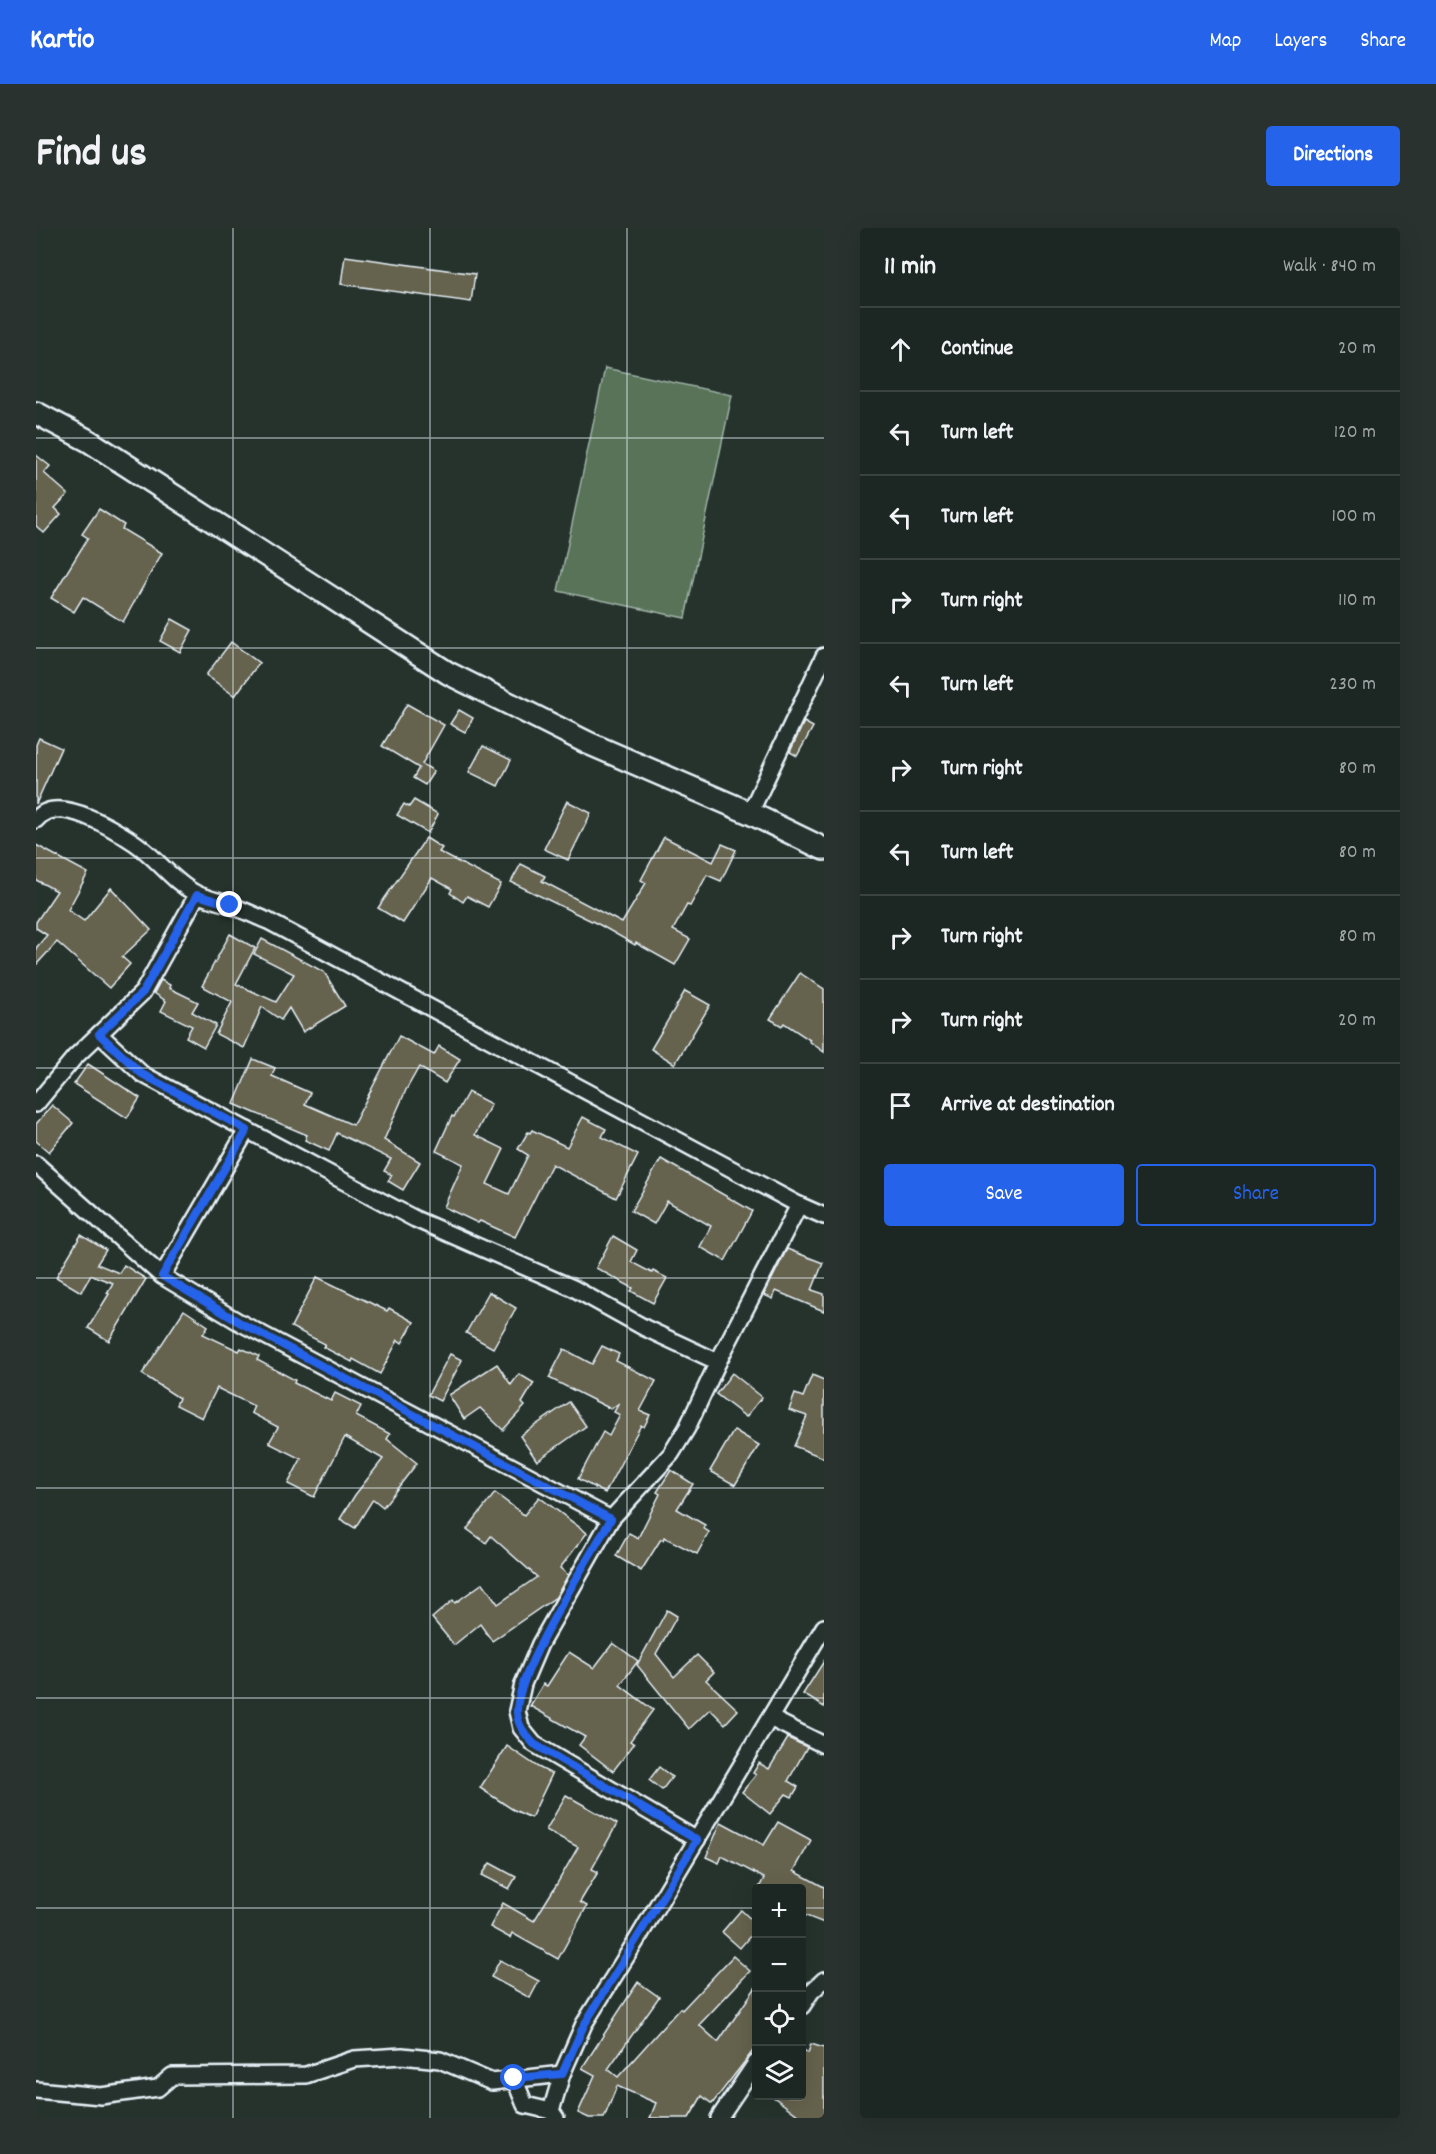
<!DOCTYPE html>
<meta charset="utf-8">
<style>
body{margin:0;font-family:Dekko,sans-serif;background:#29322f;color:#f1f3f6}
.controls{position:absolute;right:18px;bottom:18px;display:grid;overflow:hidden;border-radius:6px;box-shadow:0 6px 24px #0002}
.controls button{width:54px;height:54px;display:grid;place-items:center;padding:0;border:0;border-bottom:2px solid #3a4340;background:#1c2622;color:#f1f3f6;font:30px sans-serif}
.stop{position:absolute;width:18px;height:18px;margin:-14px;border:4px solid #2563eb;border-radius:50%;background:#fff}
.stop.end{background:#2563eb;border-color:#fff;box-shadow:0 2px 6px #0008}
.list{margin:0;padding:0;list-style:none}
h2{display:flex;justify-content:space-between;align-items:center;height:78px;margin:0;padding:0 24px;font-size:26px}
h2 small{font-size:20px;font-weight:400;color:#a0a5a5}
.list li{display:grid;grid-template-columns:39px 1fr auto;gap:18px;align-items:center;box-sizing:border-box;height:84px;padding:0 24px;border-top:2px solid #3a4340}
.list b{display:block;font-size:22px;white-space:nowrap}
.list em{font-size:20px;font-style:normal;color:#a0a5a5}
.actions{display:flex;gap:12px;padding:18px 24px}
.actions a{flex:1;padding:14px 0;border:2px solid #2563eb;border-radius:6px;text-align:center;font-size:21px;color:#2563eb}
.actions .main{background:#2563eb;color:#fff}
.icon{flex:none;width:33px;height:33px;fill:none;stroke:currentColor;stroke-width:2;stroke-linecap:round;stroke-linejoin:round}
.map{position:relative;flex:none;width:788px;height:1890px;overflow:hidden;border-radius:6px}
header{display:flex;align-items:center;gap:36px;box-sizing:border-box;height:84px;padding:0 30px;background:#2563eb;color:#fff}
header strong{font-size:28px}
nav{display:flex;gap:33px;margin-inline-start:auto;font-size:21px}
.intro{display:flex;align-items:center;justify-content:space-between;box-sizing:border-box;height:144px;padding:0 36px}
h1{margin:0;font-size:42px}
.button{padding:15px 27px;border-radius:6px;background:#2563eb;color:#fff;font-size:21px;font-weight:700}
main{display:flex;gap:36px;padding:0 36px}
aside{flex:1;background:#1c2622;border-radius:6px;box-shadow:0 6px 24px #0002}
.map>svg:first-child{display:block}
.green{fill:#587359;stroke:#a0b2a8;stroke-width:1.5}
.building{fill:#65624e;stroke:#e8f1f8;stroke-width:1.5}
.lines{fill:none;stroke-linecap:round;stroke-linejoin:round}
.street-casing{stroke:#e8f1f8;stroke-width:20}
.secondary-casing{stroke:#e8f1f8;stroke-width:26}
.street{stroke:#26332d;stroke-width:15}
.secondary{stroke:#26332d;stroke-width:21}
.route{stroke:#2563eb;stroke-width:8}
.grid{fill:none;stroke:#e8f1f8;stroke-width:1.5;stroke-opacity:0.55}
</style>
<header>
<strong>Kartio</strong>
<nav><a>Map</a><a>Layers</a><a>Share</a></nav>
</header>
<div class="intro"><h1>Find us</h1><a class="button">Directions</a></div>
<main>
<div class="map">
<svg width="788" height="1890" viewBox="0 0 788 1890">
<rect width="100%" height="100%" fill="#26332d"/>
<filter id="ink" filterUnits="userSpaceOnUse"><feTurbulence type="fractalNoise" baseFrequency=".0167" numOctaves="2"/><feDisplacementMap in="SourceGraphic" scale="12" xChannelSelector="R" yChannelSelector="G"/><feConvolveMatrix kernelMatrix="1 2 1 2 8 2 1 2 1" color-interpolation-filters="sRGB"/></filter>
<g filter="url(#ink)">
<polygon class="green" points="569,140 696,167 649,390 522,363"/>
<g class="building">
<polygon points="309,28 439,46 435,74 305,56"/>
<polygon points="0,227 14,238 8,245 32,266 19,280 25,286 8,305 0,298"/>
<polygon points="63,281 88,297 86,301 126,325 87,394 47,369 38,384 15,370 52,310 46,306"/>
<polygon points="136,391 156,402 144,424 124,413"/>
<polygon points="195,414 223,435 199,468 170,447"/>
<polygon points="371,476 408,497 386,536 398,543 389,557 377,550 383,540 346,518"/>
<polygon points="423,482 437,490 429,504 414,496"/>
<polygon points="768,494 777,499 761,528 754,524"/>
<polygon points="3,510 25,520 0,576 0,517"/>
<polygon points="447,518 475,532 462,558 433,544"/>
<polygon points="378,572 402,586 392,605 361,587 368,576 373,579"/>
<polygon points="531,573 555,585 532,632 508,621"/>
<polygon points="628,609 677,634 686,616 700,622 685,653 671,647 654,678 651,677 637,702 654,711 639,737 600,715 599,717 564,697 475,654 485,636 509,648 506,653 586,695 610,655 605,652"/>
<polygon points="390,610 406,620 403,624 465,656 452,679 431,668 427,674 414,665 416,661 396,650 367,695 342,680"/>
<polygon points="0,617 52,645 32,682 48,693 75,660 115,702 86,729 94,736 73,760 21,714 0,737 0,720 11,707 0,700 0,694 21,663 0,652"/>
<polygon points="194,706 219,720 200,756 240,774 258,746 218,726 226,711 288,744 309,778 267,804 253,780 245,792 226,779 208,820 180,806 196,774 166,758"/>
<polygon points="764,745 788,761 788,824 773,813 774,812 748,795 746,798 734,791"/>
<polygon points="125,752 134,757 133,760 162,774 156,784 180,797 168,819 150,809 156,798 125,783 130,773 118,765"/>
<polygon points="649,763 674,777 639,836 615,821"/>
<polygon points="363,808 398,827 403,818 424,831 409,855 383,839 370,862 348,912 384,934 367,962 352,953 356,947 348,943 355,931 301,905 293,923 269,912 271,907 198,876 217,831 239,840 236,848 274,865 269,876 317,897"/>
<polygon points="52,836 104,870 91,890 38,856"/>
<polygon points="432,864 455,876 439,907 468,921 451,956 473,966 492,927 482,921 492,904 494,905 496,902 531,919 547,889 570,901 566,909 602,927 580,970 516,936 479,1009 444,993 442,995 408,979 427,936 400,923 416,888 418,889"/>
<polygon points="16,877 37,895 13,924 0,913 0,896"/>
<polygon points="625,931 716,983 689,1033 664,1019 675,998 631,973 618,996 595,983"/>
<polygon points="45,1007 70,1022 61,1036 83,1045 88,1037 110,1051 73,1113 52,1100 73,1066 71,1065 77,1055 55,1047 45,1064 20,1049"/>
<polygon points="577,1008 601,1022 595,1034 616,1045 617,1043 631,1050 617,1075 595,1063 597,1060 560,1040"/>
<polygon points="751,1021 787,1035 776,1062 788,1066 788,1083 740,1063 737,1071 728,1067"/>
<polygon points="281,1049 351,1083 353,1080 378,1094 366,1115 362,1112 344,1146 317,1131 316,1134 287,1119 289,1116 255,1099"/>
<polygon points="453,1064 480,1080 457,1120 430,1105"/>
<polygon points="148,1082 172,1098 167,1106 203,1123 205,1120 223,1128 221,1132 259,1152 258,1155 295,1173 299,1165 325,1178 320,1188 354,1206 351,1211 381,1235 347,1279 337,1271 319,1300 304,1291 319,1267 347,1231 309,1209 278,1269 252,1256 265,1231 233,1215 242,1199 215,1185 218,1178 181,1160 166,1190 140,1177 143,1170 106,1146"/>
<polygon points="566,1118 583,1126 580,1133 620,1153 604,1183 614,1187 608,1199 605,1197 569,1265 542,1251 567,1204 573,1208 584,1187 578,1184 583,1175 575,1181 513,1150 528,1121 556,1136"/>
<polygon points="414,1126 426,1132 404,1173 392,1167"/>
<polygon points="461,1136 475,1157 483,1146 498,1155 486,1175 489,1178 467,1202 444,1180 428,1191 413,1167"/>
<polygon points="696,1145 726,1169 710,1189 680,1166"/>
<polygon points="776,1147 788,1152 788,1230 758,1218 771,1188 753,1182 759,1166 767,1169"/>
<polygon points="533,1174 550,1198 501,1233 484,1208"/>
<polygon points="698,1202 723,1217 699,1257 674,1243"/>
<polygon points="635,1242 657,1256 641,1281 669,1297 667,1300 673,1304 661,1326 628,1309 627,1312 625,1311 605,1343 580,1328 593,1305 602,1310 624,1266 621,1264"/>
<polygon points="459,1265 488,1287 503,1269 551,1305 524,1340 532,1347 520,1369 456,1413 444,1396 418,1417 396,1390 417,1372 419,1375 447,1355 462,1376 501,1349 455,1308 450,1315 431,1301"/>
<polygon points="631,1382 641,1388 620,1426 638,1449 661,1427 678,1444 670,1452 702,1482 689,1496 674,1481 653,1501 601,1437"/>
<polygon points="577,1415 602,1433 584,1457 617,1482 594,1513 598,1516 577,1543 543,1517 549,1509 494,1478 507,1456 511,1458 533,1424 558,1440"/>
<polygon points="788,1433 788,1479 767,1466"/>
<polygon points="752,1510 771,1519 752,1553 762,1559 756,1569 750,1566 734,1586 706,1564 720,1547 717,1545 723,1535 733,1541"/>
<polygon points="471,1518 502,1539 516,1546 495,1590 476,1581 444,1560"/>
<polygon points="623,1539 636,1549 626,1562 613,1552"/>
<polygon points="530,1567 581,1596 556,1641 562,1644 544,1674 551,1678 522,1731 476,1705 474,1710 454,1699 467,1675 498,1693 519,1659 542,1619 510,1602"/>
<polygon points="685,1594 728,1617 742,1594 775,1612 758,1643 788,1659 788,1695 765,1686 765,1660 723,1660 728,1650 686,1628 683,1635 670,1629"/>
<polygon points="454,1635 480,1649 473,1661 446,1647"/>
<polygon points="705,1682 720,1696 720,1701 704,1720 686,1704"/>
<polygon points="697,1728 714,1743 663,1797 682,1814 720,1759 720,1819 676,1876 666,1868 653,1890 614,1890 620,1875 581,1858 568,1890 553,1890 542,1885 559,1847 546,1840 602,1754 623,1769 572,1841 582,1849 644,1780 646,1782"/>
<polygon points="464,1732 503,1753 494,1770 455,1749"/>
<polygon points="775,1816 788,1820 788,1890 770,1890 762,1887 736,1868 765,1868 765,1820 772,1825"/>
</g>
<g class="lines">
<defs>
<g id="street">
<polyline points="714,585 788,428"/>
<path d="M0,592C20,564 78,601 99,615C121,630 136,653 159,665C170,671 183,673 194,677C207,682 220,688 232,693L763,977L788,988"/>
<polyline points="63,806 106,846 211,902 379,991 537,1060 609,1100 682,1134"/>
<polyline points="0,876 38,830 107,764 161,667"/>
<polyline points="0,936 126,1048 203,1094 575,1291"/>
<polyline points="126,1048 211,902"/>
<polyline points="734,1490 788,1517"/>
<polyline points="661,1612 498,1516 485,1500 481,1483 487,1456 504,1416 575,1291 635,1226 651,1200 682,1134 763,977"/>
<polyline points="766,1778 775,1764 788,1752"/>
<polyline points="478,1850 489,1877 515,1883"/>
<polyline points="0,1862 65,1868 122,1860 136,1848 270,1847 318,1831 366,1828 404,1832 456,1854 526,1846"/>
<polyline points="520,1890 515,1883 526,1846 548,1796 602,1710 788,1399"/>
<polyline points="683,1890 720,1835"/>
</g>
<polyline id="secondary" points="0,185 53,213 412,445 552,515 714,585 788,621"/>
</defs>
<use href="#street" class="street-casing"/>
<use href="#secondary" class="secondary-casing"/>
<use href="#street" class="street"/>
<use href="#secondary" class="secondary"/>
</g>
</g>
<g class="lines" filter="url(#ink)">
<path class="route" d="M194,677L161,667L107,764L63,806L106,846L211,902L126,1048L203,1094L575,1291C553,1330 479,1446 481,1485C482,1498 489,1506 498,1516L661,1612L548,1797L526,1846L478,1850"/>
</g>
<path class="grid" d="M197,0V1890M394,0V1890M591,0V1890M0,210H788M0,420H788M0,630H788M0,840H788M0,1050H788M0,1260H788M0,1470H788M0,1680H720M766,1680H788"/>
</svg>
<div class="controls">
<button>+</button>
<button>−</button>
<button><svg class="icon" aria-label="locate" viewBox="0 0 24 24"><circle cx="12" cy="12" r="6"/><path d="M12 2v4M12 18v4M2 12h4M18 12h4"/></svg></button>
<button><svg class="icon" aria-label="layers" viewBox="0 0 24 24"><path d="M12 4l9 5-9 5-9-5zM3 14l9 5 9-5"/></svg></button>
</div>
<div class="stop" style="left:478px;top:1850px"></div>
<div class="stop end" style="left:194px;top:677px"></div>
</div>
<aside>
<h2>11 min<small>Walk · 840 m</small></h2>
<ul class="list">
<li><svg class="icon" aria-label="ahead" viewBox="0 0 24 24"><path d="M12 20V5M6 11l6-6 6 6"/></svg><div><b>Continue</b></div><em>20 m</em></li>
<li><svg class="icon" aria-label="left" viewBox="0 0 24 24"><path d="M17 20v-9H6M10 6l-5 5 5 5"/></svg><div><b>Turn left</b></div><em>120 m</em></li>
<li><svg class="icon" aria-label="left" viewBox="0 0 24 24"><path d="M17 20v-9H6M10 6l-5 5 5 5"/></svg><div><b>Turn left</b></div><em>100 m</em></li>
<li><svg class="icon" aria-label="right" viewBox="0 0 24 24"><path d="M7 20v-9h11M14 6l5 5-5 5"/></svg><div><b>Turn right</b></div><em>110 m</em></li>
<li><svg class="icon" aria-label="left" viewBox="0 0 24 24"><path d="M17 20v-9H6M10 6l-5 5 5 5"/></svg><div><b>Turn left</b></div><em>230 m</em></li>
<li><svg class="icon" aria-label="right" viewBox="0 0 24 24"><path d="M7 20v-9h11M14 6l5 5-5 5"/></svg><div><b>Turn right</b></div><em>80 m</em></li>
<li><svg class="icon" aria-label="left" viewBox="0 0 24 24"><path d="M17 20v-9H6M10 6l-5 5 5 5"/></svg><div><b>Turn left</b></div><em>80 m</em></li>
<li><svg class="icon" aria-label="right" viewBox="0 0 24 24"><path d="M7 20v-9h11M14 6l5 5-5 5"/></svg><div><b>Turn right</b></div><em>80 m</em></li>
<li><svg class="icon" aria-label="right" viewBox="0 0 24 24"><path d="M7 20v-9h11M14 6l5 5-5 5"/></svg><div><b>Turn right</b></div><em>20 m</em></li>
<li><svg class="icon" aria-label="arrive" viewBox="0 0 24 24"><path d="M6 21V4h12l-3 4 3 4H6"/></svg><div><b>Arrive at destination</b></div></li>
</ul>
<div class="actions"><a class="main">Save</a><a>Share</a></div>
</aside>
</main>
